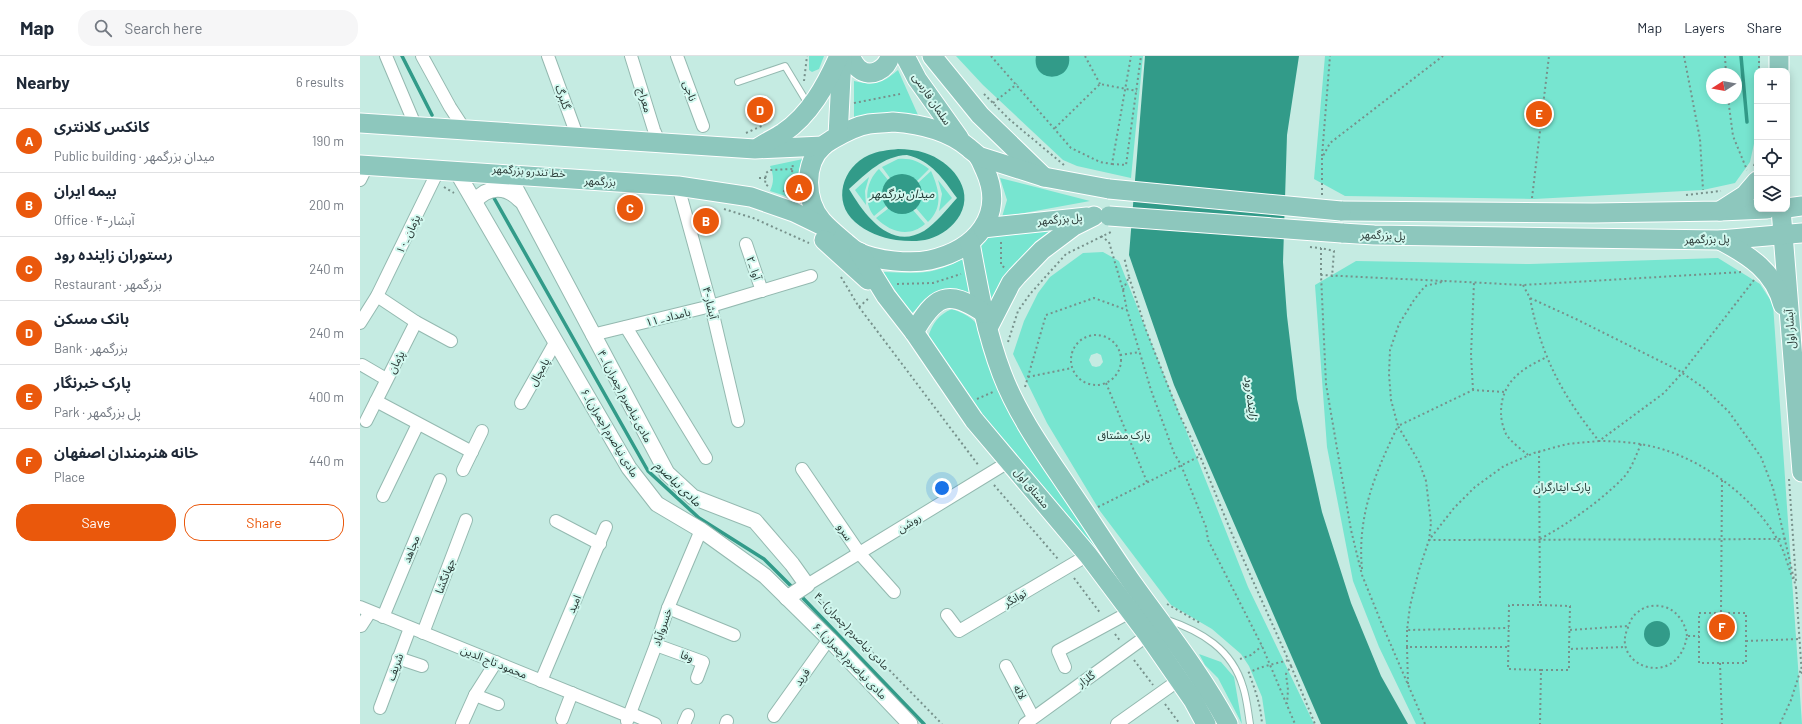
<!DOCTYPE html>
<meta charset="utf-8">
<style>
body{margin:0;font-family:Barlow,"Noto Sans Arabic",sans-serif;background:#f6f6f7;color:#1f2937}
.controls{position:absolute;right:12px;top:12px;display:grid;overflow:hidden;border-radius:8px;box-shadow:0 2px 10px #0003}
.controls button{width:36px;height:36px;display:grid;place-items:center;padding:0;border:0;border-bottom:1px solid #e0e1e3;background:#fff;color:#1f2937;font:20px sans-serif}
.compass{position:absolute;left:1346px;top:12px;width:36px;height:36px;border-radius:50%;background:#fff;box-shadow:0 2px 10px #0003;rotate:259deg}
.you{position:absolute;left:582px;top:432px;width:14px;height:14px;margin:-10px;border:3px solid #fff;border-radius:50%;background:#1a73e8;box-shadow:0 0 0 6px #1a73e833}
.badge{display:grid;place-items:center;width:26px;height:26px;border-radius:50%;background:#ea580c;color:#fff;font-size:13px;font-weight:700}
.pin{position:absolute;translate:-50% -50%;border:2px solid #fff;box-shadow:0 1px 4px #0006}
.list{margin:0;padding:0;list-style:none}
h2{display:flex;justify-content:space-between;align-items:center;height:52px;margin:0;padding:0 16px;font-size:17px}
h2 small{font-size:13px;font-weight:400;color:#747a83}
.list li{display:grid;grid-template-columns:26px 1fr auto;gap:12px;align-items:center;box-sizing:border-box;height:64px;padding:0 16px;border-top:1px solid #e0e1e3}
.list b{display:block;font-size:15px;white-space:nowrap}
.list p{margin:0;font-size:13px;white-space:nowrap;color:#747a83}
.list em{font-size:13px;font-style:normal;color:#747a83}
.actions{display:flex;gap:8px;padding:12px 16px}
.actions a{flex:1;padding:9px 0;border:1px solid #ea580c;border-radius:16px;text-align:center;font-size:14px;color:#ea580c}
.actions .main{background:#ea580c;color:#fff}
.icon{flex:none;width:22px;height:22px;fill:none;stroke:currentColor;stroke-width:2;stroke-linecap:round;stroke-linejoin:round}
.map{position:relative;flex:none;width:1442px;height:668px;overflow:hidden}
header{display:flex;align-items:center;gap:24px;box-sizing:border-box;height:56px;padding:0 20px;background:#fff;border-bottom:1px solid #e0e1e3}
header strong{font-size:19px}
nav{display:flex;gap:22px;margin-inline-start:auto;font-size:14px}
.search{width:280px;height:36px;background:#f6f6f7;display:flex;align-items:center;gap:10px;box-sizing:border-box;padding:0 14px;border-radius:16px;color:#747a83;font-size:15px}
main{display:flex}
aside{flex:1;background:#fff}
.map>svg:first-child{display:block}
.green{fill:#77e5d0;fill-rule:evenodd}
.water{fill:#329b89;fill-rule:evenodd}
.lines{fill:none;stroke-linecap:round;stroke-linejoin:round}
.stream{stroke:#329b89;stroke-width:3.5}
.service-casing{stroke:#94b9b0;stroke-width:8}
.minor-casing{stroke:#94b9b0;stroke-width:14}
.tertiary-casing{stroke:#94b9b0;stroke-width:17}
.primary-casing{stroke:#fff;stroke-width:21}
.path{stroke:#77918b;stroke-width:2;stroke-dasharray:2 3;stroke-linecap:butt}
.service{stroke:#fff;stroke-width:6}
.minor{stroke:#fff;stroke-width:12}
.tertiary{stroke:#fff;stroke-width:15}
.primary{stroke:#8dc7bd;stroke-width:19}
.primary-bridge-casing{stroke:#fff;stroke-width:21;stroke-linecap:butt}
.path-bridge{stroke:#77918b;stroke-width:2;stroke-dasharray:2 3;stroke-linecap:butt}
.primary-bridge{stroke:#8dc7bd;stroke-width:19}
.labels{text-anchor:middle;stroke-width:4;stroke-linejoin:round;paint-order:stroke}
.street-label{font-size:11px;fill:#283734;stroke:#d2f8ef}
.park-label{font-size:11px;fill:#223935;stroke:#d2f8ef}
.water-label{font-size:12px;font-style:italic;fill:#203732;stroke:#d2f8ef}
</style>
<header>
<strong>Map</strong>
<div class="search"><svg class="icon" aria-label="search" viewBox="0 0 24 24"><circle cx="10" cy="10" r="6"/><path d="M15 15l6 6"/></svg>Search here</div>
<nav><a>Map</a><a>Layers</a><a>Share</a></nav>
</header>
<main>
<aside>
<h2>Nearby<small>6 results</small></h2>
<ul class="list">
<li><span class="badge">A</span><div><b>کانکس کلانتری</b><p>Public building · میدان بزرگمهر</p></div><em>190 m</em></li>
<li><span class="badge">B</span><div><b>بیمه ایران</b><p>Office · ۴-آبشار</p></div><em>200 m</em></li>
<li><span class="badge">C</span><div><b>رستوران زاینده رود</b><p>Restaurant · بزرگمهر</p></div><em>240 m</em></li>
<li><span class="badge">D</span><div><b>بانک مسکن</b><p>Bank · بزرگمهر</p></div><em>240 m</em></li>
<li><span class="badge">E</span><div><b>پارک خبرنگار</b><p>Park · پل بزرگمهر</p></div><em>400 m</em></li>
<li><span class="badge">F</span><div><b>خانه هنرمندان اصفهان</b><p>Place</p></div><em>440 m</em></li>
</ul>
<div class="actions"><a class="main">Save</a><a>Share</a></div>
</aside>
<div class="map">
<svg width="1442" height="668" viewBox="0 0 1442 668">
<rect width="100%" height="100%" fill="#c5ebe2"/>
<g class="green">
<polygon points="449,0 464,0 459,13 452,16 449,14"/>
<polygon points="596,0 783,0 771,122 717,110 703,104 623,29"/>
<path d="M965,0H1400V15H1397V74L1390,106L1375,127L1343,134L1174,143L985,140L954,123ZM1352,18H1376V42H1352Z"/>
<path d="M538,14L558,59C536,53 515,61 494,67V25C514,30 522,28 538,14Z"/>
<path d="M443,103C437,117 435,129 438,144L410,135C414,126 414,120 410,110Z"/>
<path d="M538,103C550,102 559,105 569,113L557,125L553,122H530L522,111Z"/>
<path d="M519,113L528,124L522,136L526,150L514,160C503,146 506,125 519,113Z"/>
<path d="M571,115C579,133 584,151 568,166L556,152L558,149L560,129L558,127Z"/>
<polygon points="509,121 505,135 506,149 495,134"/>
<polygon points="640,122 730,145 642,161 647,144"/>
<polygon points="578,124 592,142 579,155 582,138"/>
<path d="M529,152L550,156L553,154L565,168C549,182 530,176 516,162Z"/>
<polygon points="702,170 663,201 650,213 630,247 618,192 628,178"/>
<path d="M743,196L759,205L888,531L954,668H906L902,641L889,610L881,598L852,573L811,549L740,455L687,367L653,298L664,265L678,237L690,221L723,197ZM737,297L741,299L743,306L740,310L736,311L732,310L729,304L731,299Z"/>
<path d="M603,202L611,240L564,246L551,258L523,216C556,217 574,220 603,202Z"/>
<polygon points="1358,202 1400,228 1413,248 1442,668 1056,668 1019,591 993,525 967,391 955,229 996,205 1170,208"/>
<path d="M592,253C626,265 622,279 631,310L827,611L633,377L568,281C573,267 578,259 592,253Z"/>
<polygon points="839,598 861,606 874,621 882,668 858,622 845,609"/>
</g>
<g class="water">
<path d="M676,0H709C713,27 671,28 676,0Z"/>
<polygon points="785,0 939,0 927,79 923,206 927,260 937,343 962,456 991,547 1021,620 1048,668 961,668 814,329 769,199"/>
<path d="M538,93C547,93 556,94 565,97C590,105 615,132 600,159C593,171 582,179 569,183C558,186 547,185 536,184C522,182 506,176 495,166C472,146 482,111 509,99C518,95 528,94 538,93ZM547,99C572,105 583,123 597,142C587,153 576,167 564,175C530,195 504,158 489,133C507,117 523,100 547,99Z"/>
<circle cx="542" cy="138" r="20"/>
<circle cx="1297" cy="578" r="13"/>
</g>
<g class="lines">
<g class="stream">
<polyline points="42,0 72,59"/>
<polyline points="1381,0 1387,66"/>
<polyline points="134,142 288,415 339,462 404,503 434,533"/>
<polyline points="440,539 564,668"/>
</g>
<defs>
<g id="service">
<polyline points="378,26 425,10 448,48"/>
<path d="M805,563C841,575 872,593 883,631C887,643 888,656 890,668"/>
</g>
<g id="minor">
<polyline points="26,0 56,71"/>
<polyline points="62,0 90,51 105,74"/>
<polyline points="188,0 218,82"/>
<polyline points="271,0 294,74 300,88"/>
<polyline points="317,0 343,70"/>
<polyline points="0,124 7,110"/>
<polyline points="318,130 351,250 378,365"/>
<polyline points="386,188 402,235"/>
<polyline points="17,240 56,266 91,285"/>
<polyline points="0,267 17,240 78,115"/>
<polyline points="266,271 346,402"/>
<polyline points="232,279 351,250 451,220"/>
<polyline points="2,309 26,323"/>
<polyline points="16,345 112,396"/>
<polyline points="161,347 196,285"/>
<polyline points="6,365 56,266"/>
<polyline points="442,413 500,498 534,536"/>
<polyline points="103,414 122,375"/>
<polyline points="23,440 58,368"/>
<polyline points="196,465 240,488"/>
<polyline points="447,529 650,405"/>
<polyline points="0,551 268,660 274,659 295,668"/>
<polyline points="308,552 374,579"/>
<polyline points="587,559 599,575 728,499"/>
<polyline points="23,561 80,424"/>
<polyline points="1,570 10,556"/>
<polyline points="63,577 106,464"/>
<polyline points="296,589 343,606 337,622"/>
<polyline points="38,602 62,610"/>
<polyline points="646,610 673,661"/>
<polyline points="705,611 698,595 770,556"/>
<polyline points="181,625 246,471"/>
<polyline points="115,639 138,648"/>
<polyline points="20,652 50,572"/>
<polyline points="414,660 469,583"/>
<polyline points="202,663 212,637"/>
<polyline points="267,665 296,589 308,552 341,474"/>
<polyline points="102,668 115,639 136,606"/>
<polyline points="324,668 328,659"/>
<polyline points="366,668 367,665"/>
<polyline points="665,668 788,579"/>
<polyline points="757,668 819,624"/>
</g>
<g id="tertiary">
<polyline points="97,116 269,412 297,448 341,474 405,520 469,583 550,668"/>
<polyline points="149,120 307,417 333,441 395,465 432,508 447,529 427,542"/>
<path d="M115,145C128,130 146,129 160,144"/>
</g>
<g id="primary">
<path d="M490,0C492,4 495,10 499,13C511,23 527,13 530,0"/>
<polyline points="545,0 557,23 599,82"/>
<polyline points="572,0 620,59 684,121"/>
<polyline points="1419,0 1419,15"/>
<path d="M533,66C561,68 588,74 609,92C612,95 616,97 618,100C621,104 623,110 625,114C646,160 615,194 570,204C551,208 516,205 498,196C494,194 490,190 486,187C478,180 469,173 462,165C445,145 443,108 463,90C466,87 470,85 473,83C485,76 496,70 509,68C517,67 525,67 533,66Z"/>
<polyline points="0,67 395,93 463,90"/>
<polyline points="478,80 482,2"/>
<path d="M399,91C407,86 415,82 423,77C450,59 466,29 479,0"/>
<polyline points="618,100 684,121 749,133"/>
<polyline points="0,109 318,130 391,141 434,156 467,172"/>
<polyline points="1427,152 1442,150"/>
<polyline points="1421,153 1442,416"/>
<polyline points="981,155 1233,157 1360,155 1407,153"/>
<polyline points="1360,155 1385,139 1397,125"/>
<polyline points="623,172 727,161"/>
<polyline points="982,177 1014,179 1360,184 1442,177"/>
<polyline points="464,184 508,224"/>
<path d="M1360,184C1390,200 1414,215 1423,249"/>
<path d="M610,187C618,231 626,276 642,318C658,360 685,397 709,433C731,465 751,497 773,528C806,574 841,618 868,668"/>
<polyline points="499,196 526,240 554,276 614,364 728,499 788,579 833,644 846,668"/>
<polyline points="628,272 651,227 657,220 682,194 714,170 734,160"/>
<path d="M554,276C575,240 587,232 624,257"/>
</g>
</defs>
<use href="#service" class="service-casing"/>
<use href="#minor" class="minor-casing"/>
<use href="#tertiary" class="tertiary-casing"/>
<use href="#primary" class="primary-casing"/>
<g class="path">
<polyline points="631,0 711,92 740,106 752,108 771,0"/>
<polyline points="725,0 740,28"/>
<polyline points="1324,0 1340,83 1343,134"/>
<polyline points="1365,0 1366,18"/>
<polyline points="1399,0 1399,15"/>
<polyline points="444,25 447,0"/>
<polyline points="624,38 650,64 704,109"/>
<polyline points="1368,42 1373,80 1387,114"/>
<polyline points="494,47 540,38"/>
<polyline points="633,47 657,28"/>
<polyline points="695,72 740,28 777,35"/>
<polyline points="386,77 404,69"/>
<polyline points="962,100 970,0"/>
<polyline points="752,108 766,109 781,0"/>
<polyline points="1394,110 1397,100"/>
<polyline points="399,122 406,122"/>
<polyline points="408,130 405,128 406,117 410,114 433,113"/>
<polyline points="84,131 94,137"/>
<polyline points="423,135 430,136"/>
<polyline points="430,136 433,107"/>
<polyline points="962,139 962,102 970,87 1083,0"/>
<polyline points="1326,139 1361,135"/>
<polyline points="1172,142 1189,0"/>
<polyline points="364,153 393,162 449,187"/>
<polyline points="741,180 749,186 763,234 767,254 791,334 814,397 821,409 846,471 848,484 902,590 935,668"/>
<polyline points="641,186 641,209 645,212"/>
<polyline points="961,219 961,192 974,195 972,221"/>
<polyline points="481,221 499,251 619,410"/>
<polyline points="769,221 786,274 819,358 840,400 872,478 931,610 926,618 928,634 927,648"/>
<polyline points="1394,224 1322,317 1304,337 1239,385 1207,388 1174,397 1144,410 1115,431 1094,452 1069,484 1426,483"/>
<polyline points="537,228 573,227 601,218"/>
<polyline points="1163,229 1170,242 1216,263 1318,314 1344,332 1369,356 1401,401 1413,432 1436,532"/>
<polyline points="763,234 769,221 764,201"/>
<path d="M1170,242C1181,300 1202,339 1239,385C1261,385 1283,387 1305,394C1351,409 1400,447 1422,492C1426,502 1429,513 1433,523"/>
<polyline points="499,251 509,242"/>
<circle cx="736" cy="304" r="25"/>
<polyline points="648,286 658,255 670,238 706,198 751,176"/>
<polyline points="760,299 780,296"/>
<polyline points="668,321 712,312"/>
<polyline points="746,327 787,426"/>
<polyline points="665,331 686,259 734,242 767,254"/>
<polyline points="1113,334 1111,299 1114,226"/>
<polyline points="1144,336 1113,334 1038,370 1031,344 1029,318 1030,294 1039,268 1054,244 1065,230 1086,225 1163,229 1383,216"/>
<polyline points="617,343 633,336"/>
<polyline points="1179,395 1180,549 1149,549 1148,613 1181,614 1180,668"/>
<path d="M1168,399C1161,393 1151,386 1146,378C1143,372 1141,363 1141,357C1141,326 1161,313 1187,301"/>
<polyline points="1429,423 1436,525"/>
<polyline points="634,429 698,503"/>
<polyline points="738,451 840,400"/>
<path d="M1180,483C1208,468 1242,444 1264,421C1272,412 1276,399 1281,388"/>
<path d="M1002,513C997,460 1015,417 1038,370L1059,406L1066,425L1071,467L1069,484L1059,514L1050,550L1047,574L1149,572"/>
<polyline points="714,522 741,558"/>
<polyline points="1436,531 1442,620"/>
<polyline points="456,539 582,668"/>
<polyline points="807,548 840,567"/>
<polyline points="1180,549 1210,550 1209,593 1265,591"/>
<polyline points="1361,557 1339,557 1339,607 1386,607 1386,557 1361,557 1362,424"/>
<polyline points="1047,574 1047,591 1148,591"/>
<polyline points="1210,574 1268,570"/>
<polyline points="755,578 761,586"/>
<path d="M1327,580C1326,573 1324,567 1319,561C1310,548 1289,546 1278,556C1271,561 1270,566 1267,574C1252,611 1318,634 1327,580H1339"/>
<polyline points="1386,585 1440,583"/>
<polyline points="1047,591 1048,628"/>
<polyline points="880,603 891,599 902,590"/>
<polyline points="774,604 793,629"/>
<polyline points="1360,607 1362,668"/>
<polyline points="931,610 955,668"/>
<polyline points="1181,614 1209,614 1209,593"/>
<path d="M888,617C901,610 915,608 929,604"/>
<path d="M890,620C896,636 901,651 902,668"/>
<polyline points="805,648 820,668"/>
<polyline points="1065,668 1021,566 1002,519 991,474 966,328 961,219 1084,225"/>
<polyline points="1420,668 1431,644 1441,613"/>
</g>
<use href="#service" class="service"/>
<use href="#minor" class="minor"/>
<use href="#tertiary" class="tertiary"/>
<use href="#primary" class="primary"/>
<defs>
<g id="primary-bridge">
<polyline points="749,133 981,155"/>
<polyline points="749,160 982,177"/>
</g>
</defs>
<use href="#primary-bridge" class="primary-bridge-casing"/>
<polyline class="path-bridge" points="950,191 961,192"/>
<use href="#primary-bridge" class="primary-bridge"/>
</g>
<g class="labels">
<g class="street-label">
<text transform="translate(330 35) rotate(70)" y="4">ناجی</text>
<text transform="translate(203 41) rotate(70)" y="4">گلبرگ</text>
<text transform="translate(572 43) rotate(56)" y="4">سلمان فارسی</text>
<text transform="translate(285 44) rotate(74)" y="4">معراج</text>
<text transform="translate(169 115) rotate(4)" y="4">خط تندرو بزرگمهر</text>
<text transform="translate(240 125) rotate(3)" y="4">بزرگمهر</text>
<text transform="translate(700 163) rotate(-5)" y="4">پل بزرگمهر</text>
<text transform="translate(48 178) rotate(-64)" y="4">۱۰_پژمان</text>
<text transform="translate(1023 179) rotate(2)" y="4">پل بزرگمهر</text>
<text transform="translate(1347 183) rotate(-1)" y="4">پل بزرگمهر</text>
<text transform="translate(394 212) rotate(71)" y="4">۲_ آوا</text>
<text transform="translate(350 247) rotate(76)" y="4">۴-آبشار</text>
<text transform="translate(308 261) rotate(-14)" y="4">۱۱ _بامداد</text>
<text transform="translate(1430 273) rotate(-94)" y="4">آبشار اول</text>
<text transform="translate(36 306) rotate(-63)" y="4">پژمان</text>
<text transform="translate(179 316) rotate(-61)" y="4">پامچال</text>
<text transform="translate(265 340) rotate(62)" y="4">۴_ مادی نیاصرم (چمران)</text>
<text transform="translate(250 377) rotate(59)" y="4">۶_مادی نیاصرم (چمران)</text>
<text transform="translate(672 432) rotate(50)" y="4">مشتاق اول</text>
<text transform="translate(549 467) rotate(-32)" y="4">روشن</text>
<text transform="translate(485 476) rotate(56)" y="4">سرو</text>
<text transform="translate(51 493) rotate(-68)" y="4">مجاهد</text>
<text transform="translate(85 520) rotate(-69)" y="4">جهانگشا</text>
<text transform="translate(655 542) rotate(-30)" y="4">توانگر</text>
<text transform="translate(214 548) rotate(-67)" y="4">امید</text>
<text transform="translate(302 571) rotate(-71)" y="4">خسروآباد</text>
<text transform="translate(492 575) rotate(46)" y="4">۴_ مادی نیاصرم (چمران)</text>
<text transform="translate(327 600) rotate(20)" y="4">وفا</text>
<text transform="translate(490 605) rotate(46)" y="4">۶_مادی نیاصرم (چمران)</text>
<text transform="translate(134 606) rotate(22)" y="4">محمود تاج الدین</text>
<text transform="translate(35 611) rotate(-70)" y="4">شریف</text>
<text transform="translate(442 621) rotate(-54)" y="4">فرید</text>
<text transform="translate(726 623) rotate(-36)" y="4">گلزار</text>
<text transform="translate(660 636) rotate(61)" y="4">لاله</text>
</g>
<g class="park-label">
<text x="764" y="383">پارک مشتاق</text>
<text x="1202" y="435">پارک ایثارگران</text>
</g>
<g class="water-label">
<text x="542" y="142">میدان بزرگمهر</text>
<text transform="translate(891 342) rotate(83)" y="4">زاینده رود</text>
<text transform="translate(318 428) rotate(44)" y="4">مادی نیاصرم</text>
</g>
</g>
</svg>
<div class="controls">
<button>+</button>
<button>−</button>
<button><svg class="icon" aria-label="locate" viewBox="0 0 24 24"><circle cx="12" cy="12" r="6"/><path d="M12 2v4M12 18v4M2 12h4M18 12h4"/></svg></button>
<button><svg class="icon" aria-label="layers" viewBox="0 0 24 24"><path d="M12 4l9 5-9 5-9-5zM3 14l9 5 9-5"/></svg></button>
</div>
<svg class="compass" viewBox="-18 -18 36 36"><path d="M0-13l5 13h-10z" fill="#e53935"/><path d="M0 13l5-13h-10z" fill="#747a83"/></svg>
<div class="you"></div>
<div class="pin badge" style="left:439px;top:132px">A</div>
<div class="pin badge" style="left:346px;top:165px">B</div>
<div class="pin badge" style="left:270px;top:152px">C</div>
<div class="pin badge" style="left:400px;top:54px">D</div>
<div class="pin badge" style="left:1179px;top:58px">E</div>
<div class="pin badge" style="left:1362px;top:571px">F</div>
</div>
</main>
